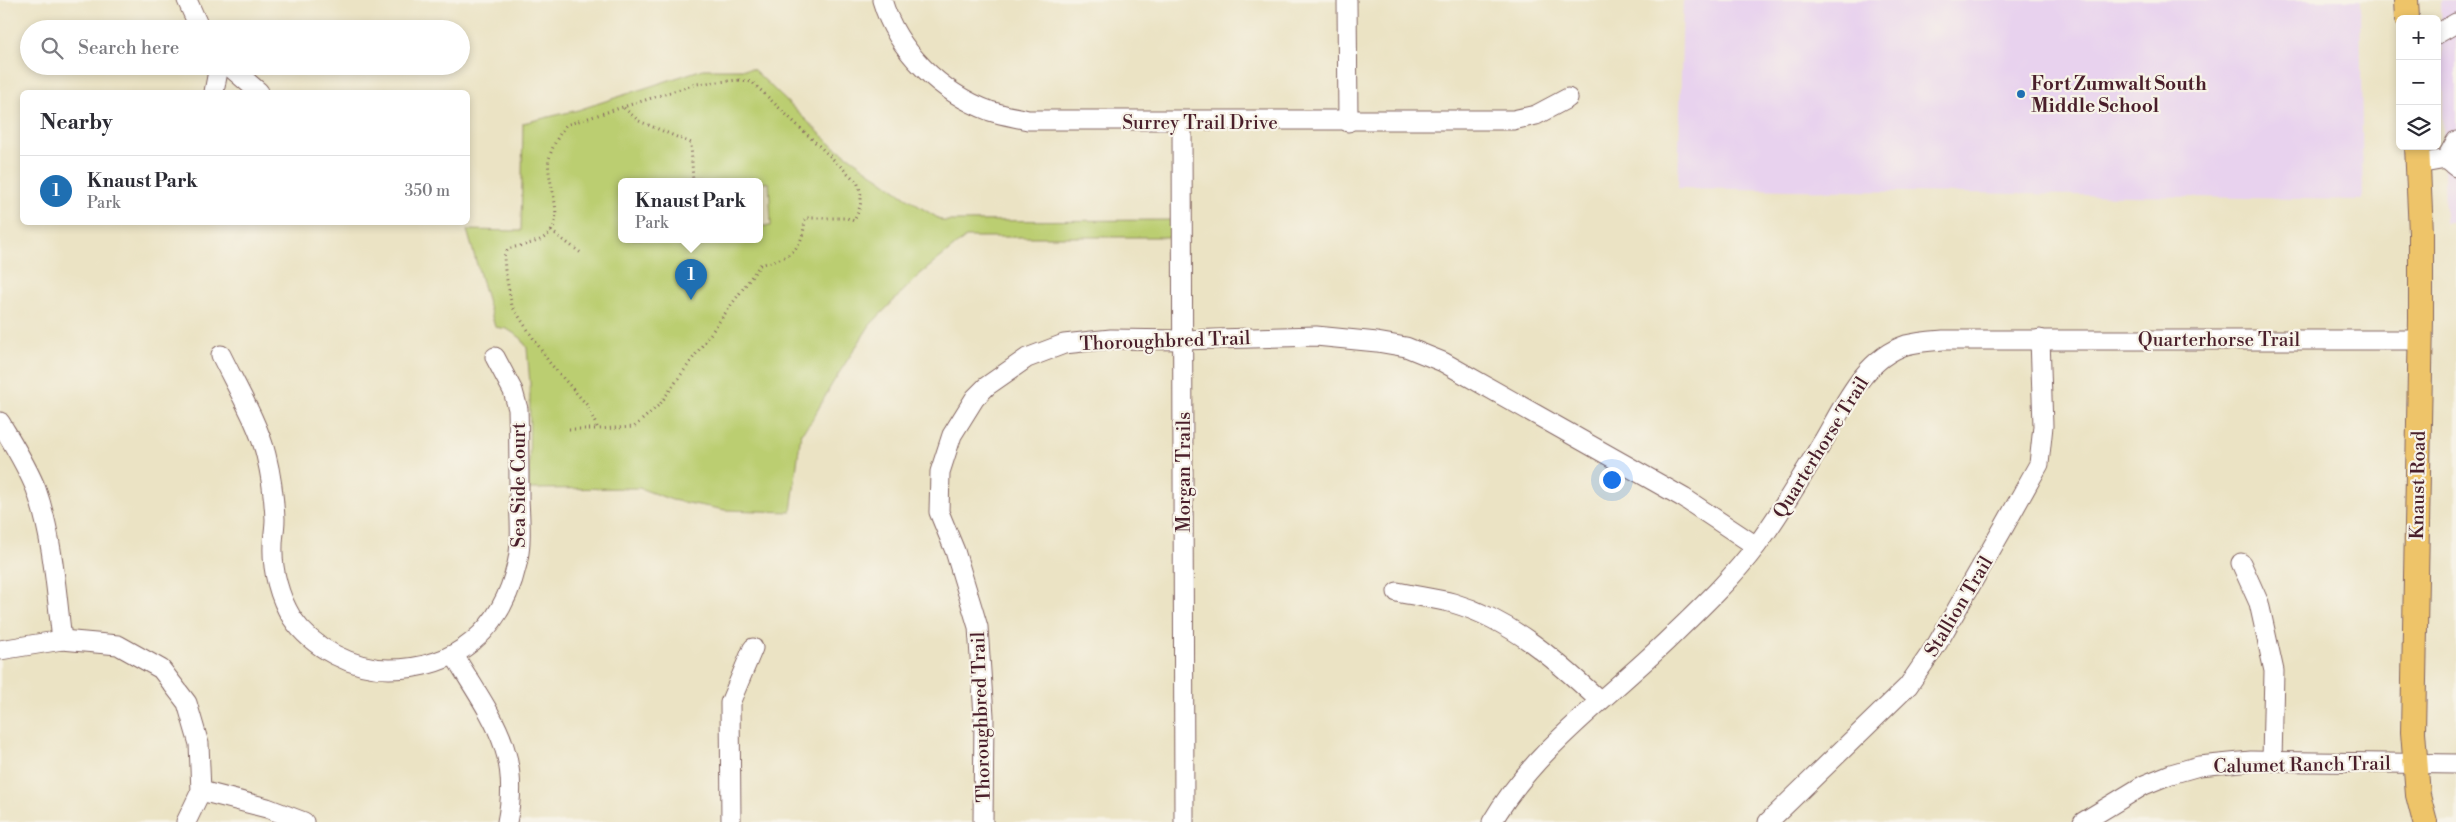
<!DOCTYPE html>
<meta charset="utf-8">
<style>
body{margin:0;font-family:"Libre Bodoni",serif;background:#f2f2f3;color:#2b2b33}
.controls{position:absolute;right:15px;top:15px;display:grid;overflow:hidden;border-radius:8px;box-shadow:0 2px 8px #0003}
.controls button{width:45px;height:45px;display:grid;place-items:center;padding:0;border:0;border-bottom:1px solid #e1e1e2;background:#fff;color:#2b2b33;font:25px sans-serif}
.you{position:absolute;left:1611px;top:479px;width:18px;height:18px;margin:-12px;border:4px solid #fff;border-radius:50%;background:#1a73e8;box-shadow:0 0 0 8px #1a73e833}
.badge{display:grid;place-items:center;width:32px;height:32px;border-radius:50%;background:#1f6fb2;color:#fff;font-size:16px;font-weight:700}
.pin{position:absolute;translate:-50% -41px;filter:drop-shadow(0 1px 2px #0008)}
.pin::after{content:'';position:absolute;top:26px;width:18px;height:15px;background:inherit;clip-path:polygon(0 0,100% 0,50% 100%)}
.popup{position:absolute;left:618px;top:178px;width:145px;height:65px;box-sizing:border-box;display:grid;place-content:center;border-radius:8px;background:#fff;filter:drop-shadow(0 1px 4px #0005);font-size:16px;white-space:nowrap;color:#7c7c81}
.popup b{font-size:19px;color:#2b2b33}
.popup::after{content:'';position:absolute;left:50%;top:100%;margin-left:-10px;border:10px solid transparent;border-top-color:#fff}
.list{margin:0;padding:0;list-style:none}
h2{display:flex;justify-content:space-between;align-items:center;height:65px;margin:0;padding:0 20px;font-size:21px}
h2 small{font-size:16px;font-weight:400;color:#7c7c81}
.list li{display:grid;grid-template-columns:32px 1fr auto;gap:15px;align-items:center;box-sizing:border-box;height:70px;padding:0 20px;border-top:1px solid #e1e1e2}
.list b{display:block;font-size:19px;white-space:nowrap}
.list p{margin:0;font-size:16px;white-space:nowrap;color:#7c7c81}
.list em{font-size:16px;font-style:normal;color:#7c7c81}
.icon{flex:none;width:28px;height:28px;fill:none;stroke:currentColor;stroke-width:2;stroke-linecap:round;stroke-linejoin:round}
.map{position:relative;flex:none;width:2456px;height:822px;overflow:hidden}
.search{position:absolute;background:#fff;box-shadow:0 2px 8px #0003;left:20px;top:20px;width:450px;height:55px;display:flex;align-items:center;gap:12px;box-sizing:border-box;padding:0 18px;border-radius:28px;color:#7c7c81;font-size:19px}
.panel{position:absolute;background:#fff;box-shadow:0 2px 8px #0003;left:20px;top:90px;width:450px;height:135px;border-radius:8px}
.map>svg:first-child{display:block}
.built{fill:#e8d2ee}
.green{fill:#bbce71;stroke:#82764e;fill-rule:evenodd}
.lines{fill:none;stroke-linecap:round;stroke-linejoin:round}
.minor-casing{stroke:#826461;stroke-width:21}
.major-casing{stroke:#826461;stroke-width:26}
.path{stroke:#826461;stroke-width:3;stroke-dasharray:1 4;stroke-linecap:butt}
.minor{stroke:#fff;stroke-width:19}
.major{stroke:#eec469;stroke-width:24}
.poi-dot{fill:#1f6fb2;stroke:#f7f3e8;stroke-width:2}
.labels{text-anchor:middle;stroke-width:4.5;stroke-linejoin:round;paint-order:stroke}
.poi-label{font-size:19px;font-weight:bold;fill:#4a1f2b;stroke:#f7f3e8;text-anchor:start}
.street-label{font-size:19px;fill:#4a1f2b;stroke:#f7f3e8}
</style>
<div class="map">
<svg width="2456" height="822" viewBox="0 0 2456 822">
<rect width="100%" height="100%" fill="#f7f3e8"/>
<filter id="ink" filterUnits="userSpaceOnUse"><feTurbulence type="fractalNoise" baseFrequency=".02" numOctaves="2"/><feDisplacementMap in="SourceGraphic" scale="10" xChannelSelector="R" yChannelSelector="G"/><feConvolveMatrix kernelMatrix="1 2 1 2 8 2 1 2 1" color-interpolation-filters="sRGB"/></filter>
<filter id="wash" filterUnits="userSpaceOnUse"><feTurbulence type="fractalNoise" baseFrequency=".0096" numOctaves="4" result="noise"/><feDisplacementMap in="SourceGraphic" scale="20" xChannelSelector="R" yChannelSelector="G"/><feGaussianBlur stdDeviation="1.12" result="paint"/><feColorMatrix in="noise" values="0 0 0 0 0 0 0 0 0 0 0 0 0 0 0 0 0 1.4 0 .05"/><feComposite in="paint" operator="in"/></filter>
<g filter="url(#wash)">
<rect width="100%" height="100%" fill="#ebe3c4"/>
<g class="built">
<polygon points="1683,0 2360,0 2363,200 1678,188"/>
<polygon points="2441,0 2456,0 2456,223 2445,223"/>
</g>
<path class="green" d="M703,69H753L831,144L920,207L943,221L1182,220V237H966L918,276L870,325L832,384L811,422L801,433L791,512L725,510L672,500L639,488L529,489L530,384L527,348L521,338L507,329L495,327L467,230L521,231L523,123L578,110ZM622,181L769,183L771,226H760V239H622Z"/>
</g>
<g filter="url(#ink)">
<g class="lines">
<defs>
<g id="minor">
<polyline points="187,0 200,29"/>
<path d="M882,0C897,51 941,93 990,111C1002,115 1015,117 1028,120H1513L1536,115L1568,98"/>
<polyline points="1347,0 1348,122"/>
<polyline points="2437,34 2456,23"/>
<polyline points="229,66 259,92"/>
<polyline points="214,92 219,66"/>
<polyline points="1182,121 1184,822"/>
<polyline points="2446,159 2456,141"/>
<polyline points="2418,164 2446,159 2456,167"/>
<path d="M221,355C235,384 259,425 266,455C271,475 274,498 275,519C275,528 273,537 273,545C272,570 279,597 292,618C312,648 353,669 389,669C457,669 502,630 517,564C522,543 520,520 519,499C519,469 519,439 518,409L513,391L495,357"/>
<path d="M0,422C13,444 27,466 36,489C53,537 56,590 62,640"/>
<polyline points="2241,563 2259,603 2274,671 2272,761"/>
<path d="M1397,592C1415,596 1435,598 1453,603C1511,620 1556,660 1599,700"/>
<polyline points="0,650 62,640 118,645 161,669 187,703 199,744 201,791 186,822"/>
<path d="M454,655C489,714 522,750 507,822"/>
<polyline points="201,791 267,808 304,822"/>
<polyline points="731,822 730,703 753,648"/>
<polyline points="983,822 984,716 978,627 955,551 939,512 940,472 952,435 975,398 987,386 1027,358 1064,344 1111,339 1182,340 1316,336 1377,342 1406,347 1443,362 1684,498 1756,546"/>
<path d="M1492,822C1537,745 1615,693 1677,631C1705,604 1734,576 1757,545C1781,513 1801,478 1822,443C1843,408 1863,359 1906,345C1917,342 1931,341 1943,340H2421"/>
<polyline points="1768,822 1908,686 1937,644 2005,525 2039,464 2043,426 2040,339"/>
<polyline points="2083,822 2144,785 2171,774 2199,766 2251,761 2456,764"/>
</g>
<g id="major">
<polyline points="2406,0 2407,19"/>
<polyline points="2417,146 2421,233 2421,319 2413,732 2418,795 2425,822"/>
</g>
</defs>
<use href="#minor" class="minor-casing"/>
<use href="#major" class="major-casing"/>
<g class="path">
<path d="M739,80L752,82L857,182C864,197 861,207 854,221L847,218H805C803,252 790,257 760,265L660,404L634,427L598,429L587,405L549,362L512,306L505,270L504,256L508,249C520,245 535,244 545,237C569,220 545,182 549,159C552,147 559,134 566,125L696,84Z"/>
<polyline points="624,108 639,121 691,143 693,181"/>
<polyline points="551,231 581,253"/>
<polyline points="569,429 597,429"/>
</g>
<use href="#minor" class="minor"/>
<use href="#major" class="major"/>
</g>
</g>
<circle class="poi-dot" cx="2021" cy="94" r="5"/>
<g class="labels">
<g class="poi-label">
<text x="2031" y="90">Fort Zumwalt South<tspan x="2031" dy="22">Middle School</tspan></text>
</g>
<g class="street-label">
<text x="1200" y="129">Surrey Trail Drive</text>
<text x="2219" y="346">Quarterhorse Trail</text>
<text transform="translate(1165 340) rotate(-2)" y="7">Thoroughbred Trail</text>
<text transform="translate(1820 447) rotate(-58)" y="7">Quarterhorse Trail</text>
<text transform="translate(1183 472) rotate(-90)" y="7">Morgan Trails</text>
<text transform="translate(518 485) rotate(-90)" y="7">Sea Side Court</text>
<text transform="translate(2417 485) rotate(-89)" y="7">Knaust Road</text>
<text transform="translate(1958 606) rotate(-59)" y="7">Stallion Trail</text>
<text transform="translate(980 717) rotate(-92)" y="7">Thoroughbred Trail</text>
<text transform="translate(2302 764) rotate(-1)" y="7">Calumet Ranch Trail</text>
</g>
</g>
</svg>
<div class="controls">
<button>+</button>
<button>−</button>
<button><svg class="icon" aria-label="layers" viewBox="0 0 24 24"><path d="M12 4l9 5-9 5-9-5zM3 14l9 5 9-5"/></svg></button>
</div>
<div class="you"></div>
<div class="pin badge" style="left:691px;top:300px">1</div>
<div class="popup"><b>Knaust Park</b>Park</div>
<div class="search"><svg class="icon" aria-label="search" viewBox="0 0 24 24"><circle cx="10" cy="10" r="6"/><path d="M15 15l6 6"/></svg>Search here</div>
<section class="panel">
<h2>Nearby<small></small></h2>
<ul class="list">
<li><span class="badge">1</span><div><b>Knaust Park</b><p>Park</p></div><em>350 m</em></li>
</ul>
</section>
</div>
